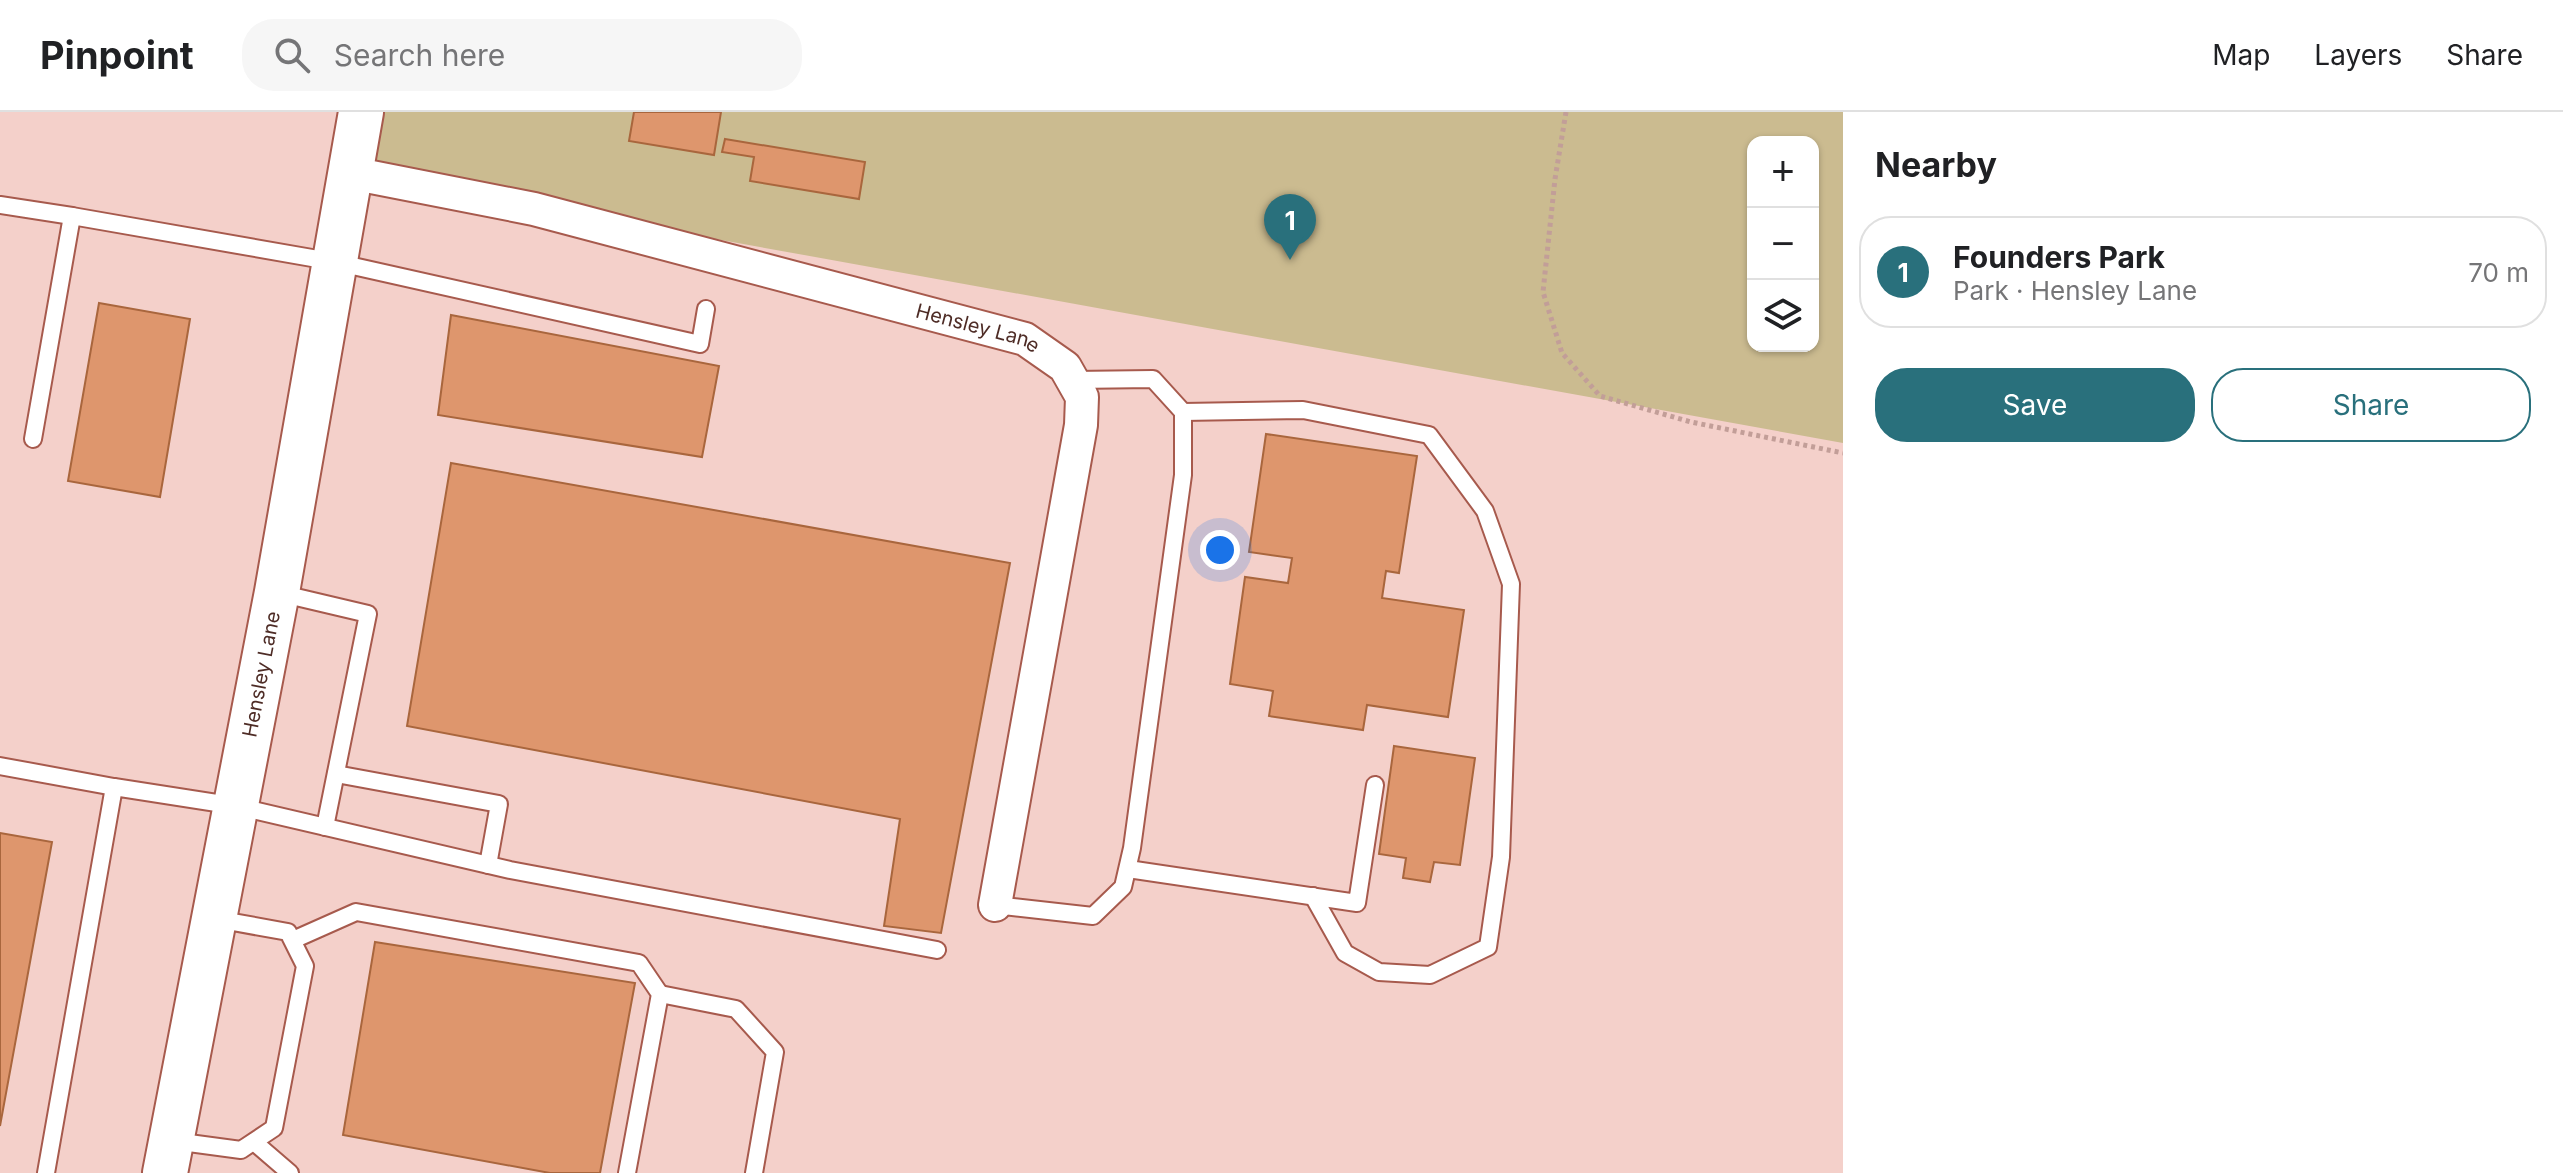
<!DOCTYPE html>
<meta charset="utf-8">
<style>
body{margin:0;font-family:Inter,sans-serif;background:#f6f6f6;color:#202124}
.controls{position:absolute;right:24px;top:24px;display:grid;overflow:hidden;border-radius:16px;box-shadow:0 2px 6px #0004}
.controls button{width:72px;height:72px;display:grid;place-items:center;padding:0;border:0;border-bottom:2px solid #e0e0e0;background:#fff;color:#202124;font:40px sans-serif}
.you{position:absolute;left:1220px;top:438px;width:28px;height:28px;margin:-20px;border:6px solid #fff;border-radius:50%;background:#1a73e8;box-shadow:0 0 0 12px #1a73e833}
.badge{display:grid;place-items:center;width:52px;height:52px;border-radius:50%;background:#29707c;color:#fff;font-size:26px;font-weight:700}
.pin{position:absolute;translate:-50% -66px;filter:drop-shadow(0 2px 4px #0008)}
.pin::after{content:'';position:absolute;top:42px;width:28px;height:24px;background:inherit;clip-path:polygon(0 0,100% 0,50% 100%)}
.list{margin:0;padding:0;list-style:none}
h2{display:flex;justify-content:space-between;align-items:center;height:104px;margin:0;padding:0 32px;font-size:34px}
h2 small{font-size:26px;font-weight:400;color:#757577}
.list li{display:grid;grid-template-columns:52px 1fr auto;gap:24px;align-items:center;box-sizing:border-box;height:112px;margin:0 16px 16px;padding:0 16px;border:2px solid #e0e0e0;border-radius:32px}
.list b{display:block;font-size:30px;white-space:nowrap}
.list p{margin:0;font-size:26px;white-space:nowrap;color:#757577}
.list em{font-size:26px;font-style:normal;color:#757577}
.actions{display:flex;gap:16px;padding:24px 32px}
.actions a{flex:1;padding:18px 0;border:2px solid #29707c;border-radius:32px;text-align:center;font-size:28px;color:#29707c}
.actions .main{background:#29707c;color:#fff}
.icon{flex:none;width:44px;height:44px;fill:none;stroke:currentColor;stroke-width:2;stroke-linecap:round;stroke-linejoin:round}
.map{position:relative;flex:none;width:1843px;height:1061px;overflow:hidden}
header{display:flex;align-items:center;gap:48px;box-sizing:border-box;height:112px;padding:0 40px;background:#fff;border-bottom:2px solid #e0e0e0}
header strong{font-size:38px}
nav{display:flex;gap:44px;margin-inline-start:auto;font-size:28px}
.search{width:560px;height:72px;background:#f6f6f6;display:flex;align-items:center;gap:20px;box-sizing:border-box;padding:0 28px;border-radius:32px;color:#757577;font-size:30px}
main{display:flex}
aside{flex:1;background:#fff}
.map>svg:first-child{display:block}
.green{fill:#cbbb90;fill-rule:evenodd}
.building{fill:#de966d;stroke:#a9663d;stroke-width:2}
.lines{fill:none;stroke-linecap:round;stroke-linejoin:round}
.lane-casing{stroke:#a75a4d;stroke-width:20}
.street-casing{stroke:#a75a4d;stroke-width:36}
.secondary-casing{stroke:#a75a4d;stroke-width:48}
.path{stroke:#c29e98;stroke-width:5;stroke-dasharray:4 4;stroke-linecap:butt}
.lane{stroke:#fff;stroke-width:16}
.street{stroke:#fff;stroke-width:32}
.secondary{stroke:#fff;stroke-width:44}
.labels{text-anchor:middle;stroke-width:6;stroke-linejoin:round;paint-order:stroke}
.street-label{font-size:20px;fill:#4e2c26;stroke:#f4d0ca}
</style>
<header>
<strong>Pinpoint</strong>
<div class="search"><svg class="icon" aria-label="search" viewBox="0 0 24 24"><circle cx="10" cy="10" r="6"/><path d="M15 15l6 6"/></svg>Search here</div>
<nav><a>Map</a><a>Layers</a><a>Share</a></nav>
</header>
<main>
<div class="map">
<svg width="1843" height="1061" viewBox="0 0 1843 1061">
<rect width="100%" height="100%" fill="#f4d0ca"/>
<path class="green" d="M361,0H1843V331L351,61ZM1753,30H1813V234H1753Z"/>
<g class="building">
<polygon points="634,0 721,0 714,43 629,29"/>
<polygon points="725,27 865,50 859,87 750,69 754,45 722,40"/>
<polygon points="99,191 190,207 160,385 68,369"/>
<polygon points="451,203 719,254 702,345 438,303"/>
<polygon points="1266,322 1417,344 1399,461 1386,459 1382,486 1464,498 1448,605 1367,593 1363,618 1269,604 1273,579 1230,572 1245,465 1288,471 1292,446 1249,440"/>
<polygon points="451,351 1010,451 941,821 884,814 900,707 407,614"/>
<polygon points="1394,634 1475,646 1460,753 1434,750 1430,770 1403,766 1406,746 1379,742"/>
<polygon points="0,721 52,730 0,1014"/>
<polygon points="375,830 635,871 600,1061 550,1061 343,1023"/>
</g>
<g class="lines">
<defs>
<g id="lane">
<polyline points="0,93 72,104"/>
<polyline points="1183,300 1303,298 1429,323 1485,399 1511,472 1501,745 1488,835 1430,863 1379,860 1345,841 1313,784"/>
<polyline points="33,327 72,104 335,150 700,232 706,197"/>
<polyline points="279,481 368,502 325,715"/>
<polyline points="0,654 114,675"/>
<polyline points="336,662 499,692 488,753"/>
<polyline points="1128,757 1357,791 1375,673"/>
<polyline points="995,793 1093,804 1123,775 1132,736 1183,363 1183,300 1153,267 1073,268"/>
<polyline points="293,828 356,800 639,851 660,882 627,1061"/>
<polyline points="660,882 736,897 775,940 754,1061"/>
<polyline points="174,1029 241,1038 274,1016 305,854 288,820 216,807"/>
<polyline points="254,1030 290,1061"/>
<polyline points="46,1061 114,675 236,694 510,758 937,838"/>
</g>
<g id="street">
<path id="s1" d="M351,61L534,97L1025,227L1065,255L1082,285L1081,313L995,793"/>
</g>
<g id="secondary">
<path id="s2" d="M165,1061L277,480L361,0"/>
</g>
</defs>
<use href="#lane" class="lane-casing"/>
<use href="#street" class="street-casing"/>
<use href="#secondary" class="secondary-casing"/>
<polyline class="path" points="1566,0 1555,67 1543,180 1562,241 1600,284 1691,310 1843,341"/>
<use href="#lane" class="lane"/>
<use href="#street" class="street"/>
<use href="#secondary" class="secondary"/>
</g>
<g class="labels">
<g class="street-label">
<text dy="7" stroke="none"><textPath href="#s1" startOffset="646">Hensley Lane</textPath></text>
<text dy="7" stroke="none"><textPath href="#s2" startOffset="508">Hensley Lane</textPath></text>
</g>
</g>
</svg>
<div class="controls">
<button>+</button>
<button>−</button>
<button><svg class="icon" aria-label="layers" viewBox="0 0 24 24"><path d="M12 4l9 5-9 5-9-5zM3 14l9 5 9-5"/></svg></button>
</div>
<div class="you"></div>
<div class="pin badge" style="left:1290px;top:148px">1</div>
</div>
<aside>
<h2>Nearby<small></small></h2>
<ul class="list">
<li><span class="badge">1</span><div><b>Founders Park</b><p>Park · Hensley Lane</p></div><em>70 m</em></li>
</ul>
<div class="actions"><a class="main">Save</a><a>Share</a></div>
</aside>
</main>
